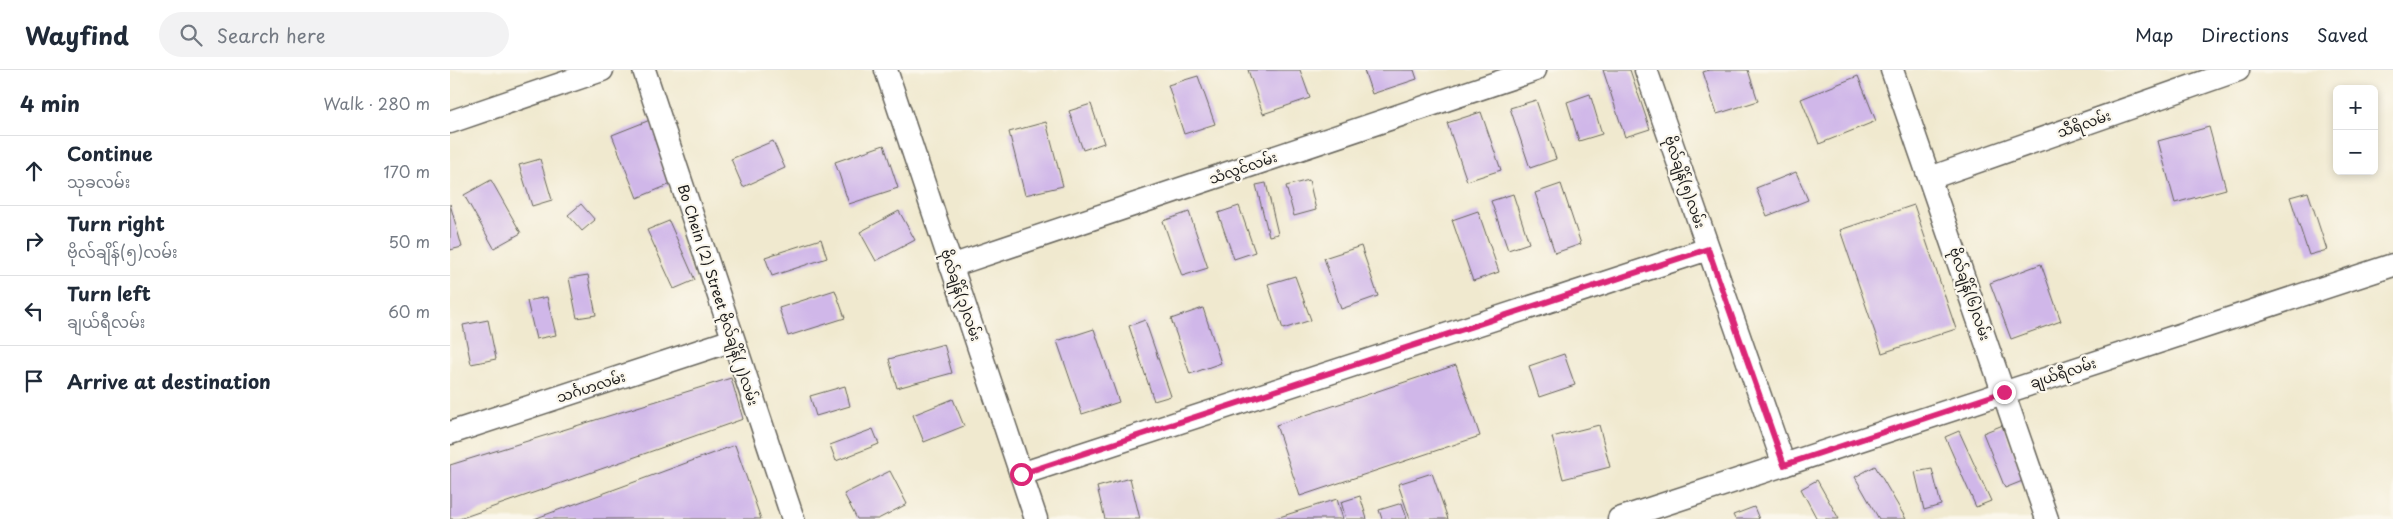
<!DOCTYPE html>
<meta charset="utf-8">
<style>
body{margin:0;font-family:"Playpen Sans","Noto Sans Myanmar",sans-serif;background:#f2f2f3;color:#1f2937}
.controls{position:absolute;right:15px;top:15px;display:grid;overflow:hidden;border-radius:8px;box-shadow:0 2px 8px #0003}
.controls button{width:45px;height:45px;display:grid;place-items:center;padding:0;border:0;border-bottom:1px solid #e0e1e3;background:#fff;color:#1f2937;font:25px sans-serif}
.stop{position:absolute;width:15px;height:15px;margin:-11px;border:4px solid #db2777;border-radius:50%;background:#fff}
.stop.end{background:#db2777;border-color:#fff;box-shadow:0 1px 5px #0008}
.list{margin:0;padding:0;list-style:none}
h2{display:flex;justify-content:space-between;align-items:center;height:65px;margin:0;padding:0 20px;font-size:21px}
h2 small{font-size:16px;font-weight:400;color:#747a83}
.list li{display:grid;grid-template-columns:32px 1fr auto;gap:15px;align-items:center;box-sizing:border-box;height:70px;padding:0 20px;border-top:1px solid #e0e1e3}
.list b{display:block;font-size:19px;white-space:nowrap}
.list p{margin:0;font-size:16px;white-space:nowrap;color:#747a83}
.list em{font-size:16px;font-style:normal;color:#747a83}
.icon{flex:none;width:28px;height:28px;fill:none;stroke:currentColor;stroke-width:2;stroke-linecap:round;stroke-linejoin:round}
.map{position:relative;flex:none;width:1943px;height:449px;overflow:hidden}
header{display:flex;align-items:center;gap:30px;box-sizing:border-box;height:70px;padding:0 25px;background:#fff;border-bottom:1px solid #e0e1e3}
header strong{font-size:24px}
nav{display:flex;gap:28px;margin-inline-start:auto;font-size:18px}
.search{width:350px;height:45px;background:#f2f2f3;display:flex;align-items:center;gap:12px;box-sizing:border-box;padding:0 18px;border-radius:28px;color:#747a83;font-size:19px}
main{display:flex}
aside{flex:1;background:#fff}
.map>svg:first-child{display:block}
.building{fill:#d0b7e9}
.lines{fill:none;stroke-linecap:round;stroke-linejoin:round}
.minor-casing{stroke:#66645b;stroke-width:25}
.minor{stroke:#fff;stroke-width:22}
.route{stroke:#db2777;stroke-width:6}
.labels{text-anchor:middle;stroke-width:4.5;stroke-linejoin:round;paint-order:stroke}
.street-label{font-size:14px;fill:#1c1c1c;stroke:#fbf7ec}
</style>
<header>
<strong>Wayfind</strong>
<div class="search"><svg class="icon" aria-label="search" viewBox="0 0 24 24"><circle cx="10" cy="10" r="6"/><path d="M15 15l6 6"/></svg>Search here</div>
<nav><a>Map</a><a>Directions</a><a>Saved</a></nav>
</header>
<main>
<aside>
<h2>4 min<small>Walk · 280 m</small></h2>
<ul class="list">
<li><svg class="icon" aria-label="ahead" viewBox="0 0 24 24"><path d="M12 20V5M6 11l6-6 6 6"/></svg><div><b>Continue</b><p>သုခလမ်း</p></div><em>170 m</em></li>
<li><svg class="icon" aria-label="right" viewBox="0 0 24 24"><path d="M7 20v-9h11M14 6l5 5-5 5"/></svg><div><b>Turn right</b><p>ဗိုလ်ချိန်(၅)လမ်း</p></div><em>50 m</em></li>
<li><svg class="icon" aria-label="left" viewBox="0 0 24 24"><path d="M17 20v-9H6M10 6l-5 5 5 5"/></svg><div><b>Turn left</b><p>ချယ်ရီလမ်း</p></div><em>60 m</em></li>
<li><svg class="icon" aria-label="arrive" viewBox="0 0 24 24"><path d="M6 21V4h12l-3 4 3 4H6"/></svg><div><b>Arrive at destination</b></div></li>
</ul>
</aside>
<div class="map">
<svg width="1943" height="449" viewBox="0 0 1943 449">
<rect width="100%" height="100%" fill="#fbf7ec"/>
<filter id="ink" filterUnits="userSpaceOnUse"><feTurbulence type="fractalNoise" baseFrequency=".02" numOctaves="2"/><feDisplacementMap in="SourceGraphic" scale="10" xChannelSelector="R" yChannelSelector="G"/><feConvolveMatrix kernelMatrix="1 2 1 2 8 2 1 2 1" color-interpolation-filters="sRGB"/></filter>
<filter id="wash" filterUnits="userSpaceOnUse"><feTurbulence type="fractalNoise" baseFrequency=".0096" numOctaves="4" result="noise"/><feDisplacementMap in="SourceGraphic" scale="20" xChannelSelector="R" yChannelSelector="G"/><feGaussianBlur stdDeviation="1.12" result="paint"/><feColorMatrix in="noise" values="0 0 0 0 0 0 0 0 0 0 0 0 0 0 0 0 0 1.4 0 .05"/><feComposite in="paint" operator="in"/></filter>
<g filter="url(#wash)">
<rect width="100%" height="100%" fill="#f0e9cf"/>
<g id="blocks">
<g class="building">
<polygon points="798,0 850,0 860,28 813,44"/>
<polygon points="914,0 964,0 967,9 922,24"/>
<polygon points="1153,0 1180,0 1200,59 1175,67"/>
<polygon points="1259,0 1298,0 1308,31 1267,44 1253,2"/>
<polygon points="748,6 765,54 734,64 718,15"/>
<polygon points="1408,6 1426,51 1369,74 1351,29"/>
<polygon points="1140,24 1152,64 1129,71 1117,32"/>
<polygon points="1086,30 1106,89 1080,98 1060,38"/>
<polygon points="641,34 654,73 633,80 619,41"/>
<polygon points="1031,42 1051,100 1017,111 997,53"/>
<polygon points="200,50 226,112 187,128 162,65"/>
<polygon points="596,52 613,116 575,125 559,62"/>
<polygon points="1759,57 1776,119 1725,133 1708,71"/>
<polygon points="323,71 335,98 293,117 281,89"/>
<polygon points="434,75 448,118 399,134 385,92"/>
<polygon points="90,89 102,130 82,136 69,95"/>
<polygon points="1346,102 1358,130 1317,146 1306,118"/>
<polygon points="41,110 71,163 44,178 14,125"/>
<polygon points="859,110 866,140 844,146 836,116"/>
<polygon points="816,113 828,164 819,166 806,115"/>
<polygon points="1111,114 1131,174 1105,183 1085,123"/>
<polygon points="1858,122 1877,180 1859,185 1840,127"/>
<polygon points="1063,124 1079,173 1058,180 1041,131"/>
<polygon points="0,134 12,177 0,180"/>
<polygon points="131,134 145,150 132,161 118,145"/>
<polygon points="1464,135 1506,259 1432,283 1390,160"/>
<polygon points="789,136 805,182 784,189 768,143"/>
<polygon points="449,141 465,170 426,191 410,162"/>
<polygon points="1028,141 1049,202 1023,211 1002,150"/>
<polygon points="739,142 758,198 732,206 713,151"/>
<polygon points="219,151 245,210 224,219 197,160"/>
<polygon points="371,169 377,188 322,206 315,187"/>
<polygon points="911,176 928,226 891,239 874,188"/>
<polygon points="1591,194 1611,251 1561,269 1540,213"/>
<polygon points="138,205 146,245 127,248 119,208"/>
<polygon points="845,206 861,250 833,259 818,214"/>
<polygon points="385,220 395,248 338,266 329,238"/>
<polygon points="97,227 106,265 86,269 77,231"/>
<polygon points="753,238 771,293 740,304 721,249"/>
<polygon points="38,250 46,289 21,294 13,255"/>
<polygon points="695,250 721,326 704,331 679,256"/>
<polygon points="644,259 669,332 632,344 607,271"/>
<polygon points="494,274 502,303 447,318 439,289"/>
<polygon points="1114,284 1125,315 1089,327 1079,296"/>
<polygon points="1006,295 1030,366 850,426 826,355"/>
<polygon points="281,308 293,349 9,449 0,449 0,395"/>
<polygon points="395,316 400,336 366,346 360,326"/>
<polygon points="503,329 514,356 474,372 463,345"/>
<polygon points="1149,355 1160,397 1113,409 1102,367"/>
<polygon points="1553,355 1575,410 1555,418 1533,363"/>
<polygon points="423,359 429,374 386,391 380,375"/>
<polygon points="1509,361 1541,431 1526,437 1495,367"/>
<polygon points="285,375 311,449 84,449 141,428"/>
<polygon points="1425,396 1456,449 1429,449 1405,407"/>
<polygon points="1482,399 1491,435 1474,440 1465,402"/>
<polygon points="440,401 457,434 428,449 407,449 394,424"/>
<polygon points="982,403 998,449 960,449 948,414"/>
<polygon points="680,408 690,449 655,449 647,417"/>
<polygon points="1367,410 1389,449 1367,449 1351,419"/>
<polygon points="910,426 917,449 896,449 891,432"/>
<polygon points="887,429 893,449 823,449"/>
<polygon points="952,433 957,449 932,449 929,440"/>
<polygon points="1304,437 1309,449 1285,449 1283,445"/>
</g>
</g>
</g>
<g filter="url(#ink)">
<use href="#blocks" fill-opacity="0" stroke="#66645b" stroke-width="1"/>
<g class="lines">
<defs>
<g id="minor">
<polyline points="194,0 343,449"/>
<polyline points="436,0 586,449"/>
<polyline points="1196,0 1334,395"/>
<polyline points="1442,0 1597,449"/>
<polyline points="0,52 152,0"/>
<polyline points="1480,108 1788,0"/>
<polyline points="501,196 1085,0"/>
<polyline points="0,363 283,270"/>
<polyline points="571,404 1258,179"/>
<polyline points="1169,449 1943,195"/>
</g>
</defs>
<use href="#minor" class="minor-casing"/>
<use href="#minor" class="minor"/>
</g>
</g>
<g class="lines" filter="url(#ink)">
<polyline class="route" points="571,404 1258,179 1334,395 1554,322"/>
</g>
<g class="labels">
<g class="street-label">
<text transform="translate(1634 54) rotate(-19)" y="5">သီရိလမ်း</text>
<text transform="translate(793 98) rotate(-19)" y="5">သံလွင်လမ်း</text>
<text transform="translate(1235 112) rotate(71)" y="5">ဗိုလ်ချိန်(၅)လမ်း</text>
<text transform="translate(1520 224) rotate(71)" y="5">ဗိုလ်ချိန်(၆)လမ်း</text>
<text transform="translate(268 225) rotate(72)" y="5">Bo Chein (2) Street ဗိုလ်ချိန်(၂)လမ်း</text>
<text transform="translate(511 225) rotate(71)" y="5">ဗိုလ်ချိန်(၃)လမ်း</text>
<text transform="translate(1613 303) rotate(-18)" y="5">ချယ်ရီလမ်း</text>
<text transform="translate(141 317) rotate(-18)" y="5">သင်္ဂဟလမ်း</text>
</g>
</g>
</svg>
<div class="controls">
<button>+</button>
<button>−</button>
</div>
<div class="stop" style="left:571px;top:404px"></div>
<div class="stop end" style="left:1554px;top:322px"></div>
</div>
</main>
